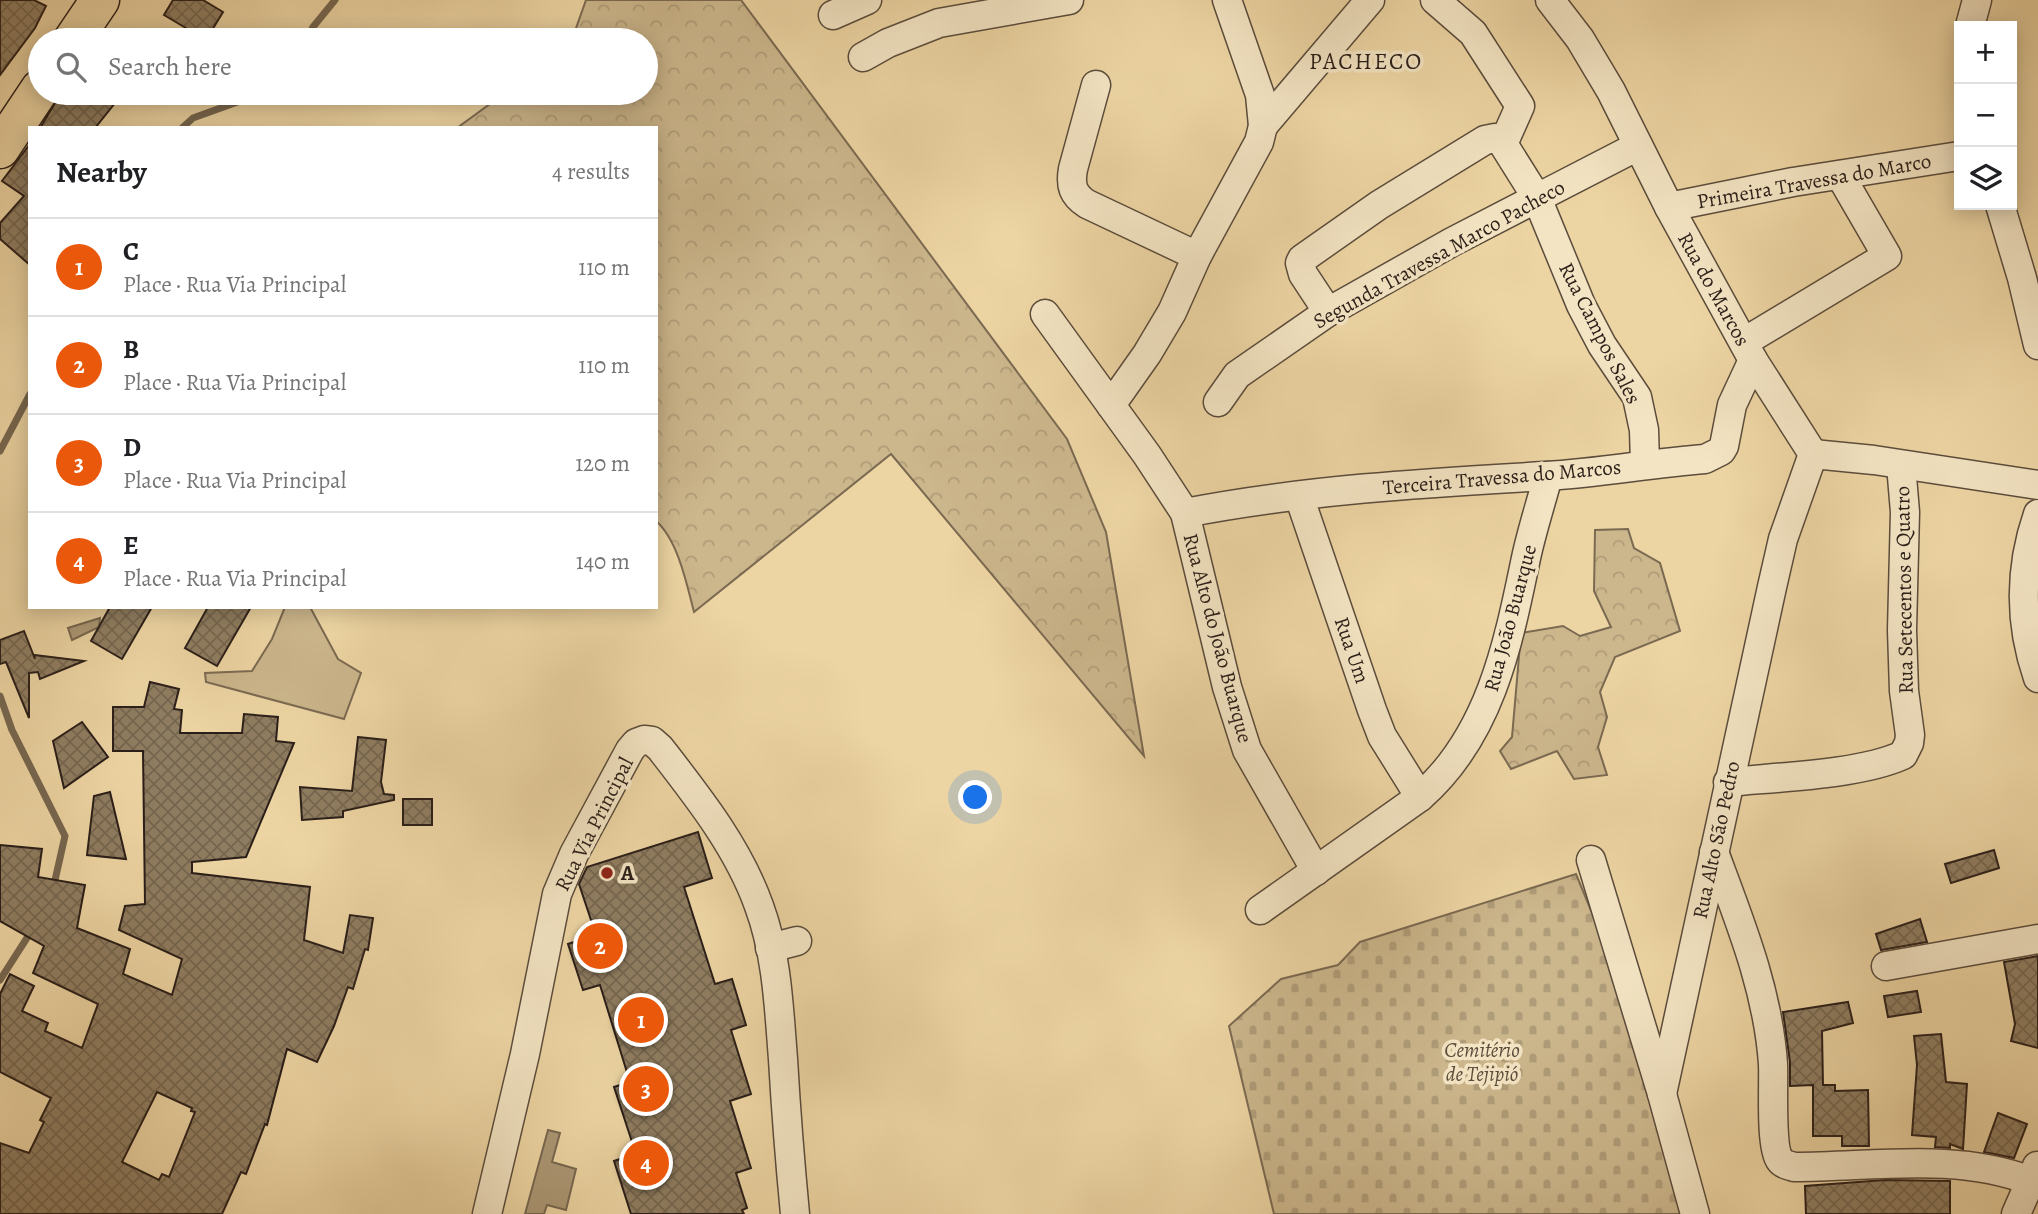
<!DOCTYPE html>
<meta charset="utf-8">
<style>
body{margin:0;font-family:Alegreya,serif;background:#f2f2f2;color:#202124}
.controls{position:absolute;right:21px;top:21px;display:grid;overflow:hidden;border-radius:0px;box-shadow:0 4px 18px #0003}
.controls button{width:63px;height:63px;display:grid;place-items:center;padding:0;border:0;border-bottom:2px solid #e0e0e0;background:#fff;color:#202124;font:35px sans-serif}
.you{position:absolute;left:976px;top:798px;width:24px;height:24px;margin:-18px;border:5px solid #fff;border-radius:50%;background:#1a73e8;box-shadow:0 0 0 10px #1a73e833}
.badge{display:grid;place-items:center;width:46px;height:46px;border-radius:50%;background:#ea580c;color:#fff;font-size:23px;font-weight:700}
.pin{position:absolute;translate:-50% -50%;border:4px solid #fff;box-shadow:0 2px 7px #0006}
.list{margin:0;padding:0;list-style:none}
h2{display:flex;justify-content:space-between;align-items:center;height:91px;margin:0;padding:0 28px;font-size:30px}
h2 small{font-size:23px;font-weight:400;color:#757577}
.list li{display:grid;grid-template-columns:46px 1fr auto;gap:21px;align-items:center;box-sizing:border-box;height:98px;padding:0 28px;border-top:2px solid #e0e0e0}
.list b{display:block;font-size:26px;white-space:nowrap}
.list p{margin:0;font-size:23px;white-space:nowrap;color:#757577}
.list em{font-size:23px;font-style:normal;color:#757577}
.icon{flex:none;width:38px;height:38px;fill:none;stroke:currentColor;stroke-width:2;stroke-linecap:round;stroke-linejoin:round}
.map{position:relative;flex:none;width:2038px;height:1214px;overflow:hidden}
.search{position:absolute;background:#fff;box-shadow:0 4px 18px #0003;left:28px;top:28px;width:630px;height:77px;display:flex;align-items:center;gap:18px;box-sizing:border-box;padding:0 24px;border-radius:38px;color:#757577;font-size:26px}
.panel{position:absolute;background:#fff;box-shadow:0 4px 18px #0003;left:28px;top:126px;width:630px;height:483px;border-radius:0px}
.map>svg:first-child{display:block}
.grass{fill:#ccb68c;stroke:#7b6a52;stroke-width:2}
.forest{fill:url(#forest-crowns);stroke:#7b6a52;stroke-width:2}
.cemetery{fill:url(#cemetery-stones);stroke:#7b6a52;stroke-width:2}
.water{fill:#ab9774;stroke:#776750;stroke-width:2}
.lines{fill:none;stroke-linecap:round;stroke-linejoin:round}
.stream{stroke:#776750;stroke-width:7}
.building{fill:url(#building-cross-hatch);stroke:#2a1e19;stroke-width:2;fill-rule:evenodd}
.street-casing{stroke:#5b4c3c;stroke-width:31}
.primary-casing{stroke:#2a1e19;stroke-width:41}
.street{stroke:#f3e4c3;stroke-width:28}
.primary{stroke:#edd5a3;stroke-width:38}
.poi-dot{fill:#8f2418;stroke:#f3e4c3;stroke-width:2.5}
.labels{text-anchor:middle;stroke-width:7;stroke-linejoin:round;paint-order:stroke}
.street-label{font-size:21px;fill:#2a1e19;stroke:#f3e4c3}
.poi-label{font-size:21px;font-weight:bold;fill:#2a1e19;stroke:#f3e4c3;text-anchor:start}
.park-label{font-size:21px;font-style:italic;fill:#5b4c3c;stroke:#f3e4c3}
.neighbourhood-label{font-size:23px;letter-spacing:2px;fill:#2a1e19;stroke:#f3e4c3}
</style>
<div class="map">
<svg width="2038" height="1214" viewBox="0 0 2038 1214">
<defs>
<pattern id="forest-crowns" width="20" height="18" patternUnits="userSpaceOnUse" patternTransform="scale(1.75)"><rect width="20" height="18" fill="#ccb68c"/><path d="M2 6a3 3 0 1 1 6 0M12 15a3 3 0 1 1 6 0" fill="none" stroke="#af9c78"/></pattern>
<pattern id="cemetery-stones" width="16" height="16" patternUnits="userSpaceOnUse" patternTransform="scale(1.75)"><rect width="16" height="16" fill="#ccb68c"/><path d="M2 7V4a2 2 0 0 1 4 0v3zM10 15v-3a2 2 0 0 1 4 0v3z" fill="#af9c78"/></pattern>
<pattern id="building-cross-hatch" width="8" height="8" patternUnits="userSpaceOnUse" patternTransform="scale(1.75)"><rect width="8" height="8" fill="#8f7d61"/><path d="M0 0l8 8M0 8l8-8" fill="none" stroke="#75664f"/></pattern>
</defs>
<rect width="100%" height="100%" fill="#edd5a3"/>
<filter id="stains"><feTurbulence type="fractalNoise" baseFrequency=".00286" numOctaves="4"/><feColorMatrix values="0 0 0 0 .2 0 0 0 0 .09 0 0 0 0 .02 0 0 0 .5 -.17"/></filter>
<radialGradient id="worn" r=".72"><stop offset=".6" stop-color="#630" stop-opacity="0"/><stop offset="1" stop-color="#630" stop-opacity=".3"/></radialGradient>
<polygon class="grass" points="285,607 310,607 338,659 361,673 344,719 206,682 205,673 252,671 272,639"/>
<g class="forest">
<path d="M586,0H741L1067,439L1106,532L1144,756L891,454L694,612C687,585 678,540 656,521V128H457L505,93H646V40H565L575,31Z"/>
<polygon points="1628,529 1634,548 1660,563 1680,631 1615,657 1600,692 1607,717 1598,747 1607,775 1574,779 1557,751 1511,769 1500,751 1512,737 1521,633 1563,626 1580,636 1611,627 1594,591 1595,530"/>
</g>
<polygon class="cemetery" points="1576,874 1604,942 1684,1214 1274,1214 1229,1026 1281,979 1338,965 1360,942"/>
<g class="water">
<polygon points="100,618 99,627 72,640 68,628"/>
<polygon points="548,1130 560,1133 552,1162 576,1169 566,1210 547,1205 544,1214 525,1214"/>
</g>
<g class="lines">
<g class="stream">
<polyline points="307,40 313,27 335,0"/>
<polyline points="182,128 193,118 262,93"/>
<polyline points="0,451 30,394"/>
<polyline points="0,696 12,730 65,836 53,889"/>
<polyline points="0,980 32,930"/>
</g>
</g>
<g class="building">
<polygon points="0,0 34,0 46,6 35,28 0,75"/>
<polygon points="173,0 203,0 223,12 206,40 164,15"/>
<polygon points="61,93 123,93 95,128 40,128"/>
<polygon points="30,144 30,265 0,239 0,223 24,196 2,181"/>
<polygon points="110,607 152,607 122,659 91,641"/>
<polygon points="208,607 251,607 217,666 185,648"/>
<polygon points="24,631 35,659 34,655 84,661 40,679 38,672 29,673 29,718 6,662 0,664 0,640"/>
<path d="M150,682L179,689L174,709L182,710L180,733H242L244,714L278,717L276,741L294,743L246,857L192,862V873L310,887L304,940L343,953L350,915L373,918L368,950L365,949L353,989L348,987L334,1026L317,1062L287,1049L267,1125L265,1124L246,1174L241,1172L222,1214H0V1143L29,1153L44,1122L40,1120L51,1098L0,1072V994L10,974L34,986L22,1011L48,1023L45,1031L82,1048L98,1004L33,973L44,946L0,921V845L42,849L38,877L85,885L77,928L130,949L123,974L172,995L182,959L119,930L125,906L145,904L143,751H113V707H144ZM157,1092L192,1108L191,1111L195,1112L169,1177L162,1174L159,1180L122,1162Z"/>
<polygon points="82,722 108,757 64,788 53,741"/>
<polygon points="358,737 386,740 381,782 384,794 394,795 394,800 343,811 343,817 302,820 300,787 352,791"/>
<polygon points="110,792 126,859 87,855 94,796"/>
<rect x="403" y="799" width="29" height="26"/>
<polygon points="698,832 712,878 684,887 715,984 732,979 746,1025 731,1030 751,1094 730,1101 751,1168 736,1173 747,1208 742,1210 744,1214 631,1214 614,1161 636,1154 614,1087 630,1082 600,985 583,990 568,944 596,935 579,884 587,867"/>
<polygon points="1994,850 1999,868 1951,883 1945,864"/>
<polygon points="1920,919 1927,942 1881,950 1876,934"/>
<polygon points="2038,956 2038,1048 2011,1041 2015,1024 2004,962"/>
<polygon points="1917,991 1921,1012 1888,1017 1884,996"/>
<polygon points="1848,1002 1853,1023 1822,1031 1823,1085 1835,1085 1835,1091 1868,1090 1869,1146 1842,1146 1842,1136 1813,1136 1813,1085 1790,1086 1790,1062 1783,1012"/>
<polygon points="1941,1034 1946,1082 1967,1084 1963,1149 1950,1144 1950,1148 1935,1147 1936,1137 1912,1135 1917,1065 1914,1036"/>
<polygon points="1998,1113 2027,1124 2014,1158 1984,1152"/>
<polygon points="1885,1180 1950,1181 1950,1214 1806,1214 1805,1186"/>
</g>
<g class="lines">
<defs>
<g id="street">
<polyline points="1435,0 1473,33 1520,106 1504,142"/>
<polyline points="1550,0 1580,39 1611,91 1669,207 1753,360 1813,454 1783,539 1772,587 1662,1094"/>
<polyline points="833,15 867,0"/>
<polyline points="1970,26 1977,0"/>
<polyline points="863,57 888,43 939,23 1069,0"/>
<path d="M1096,85L1073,169C1070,186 1073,195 1087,204L1197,256"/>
<polyline points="1263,126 1370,0"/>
<polyline points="2000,205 2022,278 2038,345"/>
<polyline points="1669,207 1793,182 1959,156"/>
<polyline points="1328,312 1303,274 1300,263 1302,259 1379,205 1485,140 1495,138 1500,139 1537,198 1581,305 1602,345 1637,397 1644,430 1645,464"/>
<polyline points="1045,314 1147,455 1185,513 1227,687 1247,750 1316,871"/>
<polyline points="1744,342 1887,256 1840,175"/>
<polyline points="1218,402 1237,375 1328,312 1452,242 1638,146"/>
<polyline points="1111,405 1147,354 1172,312 1197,256 1259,142 1263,126 1260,95 1227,0"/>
<polyline points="1813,454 1874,460 2038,485"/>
<polyline points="1299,496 1372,710 1382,736 1420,797"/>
<path d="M1185,513C1303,490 1425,483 1546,476C1599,473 1652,463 1705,459L1721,451L1724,446L1732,405L1753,360"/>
<path d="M2038,514C2019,569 2019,623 2038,678"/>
<path d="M1728,782C1778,777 1859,775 1903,755L1909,743L1910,735L1904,691L1902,630L1905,512L1901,465"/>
<path d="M1714,852C1740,922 1768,990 1773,1064C1774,1083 1770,1147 1780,1160C1783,1165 1789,1165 1794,1167C1874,1167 1955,1152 2031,1181"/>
<polyline points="1591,860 1662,1094 1695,1214"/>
<path d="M1260,910L1420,797C1490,736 1508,645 1526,558C1532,530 1541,503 1548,476"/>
<polyline points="770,948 797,941"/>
<polyline points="1886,966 2038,939"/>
<path d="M487,1214L525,1054L557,894L574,854L630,750L636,743L644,740L652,741L660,748C698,797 738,847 759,906C777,954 779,1009 783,1059C786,1111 790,1162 795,1214"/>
<polyline points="2016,1214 2037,1166"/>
</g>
<g id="primary">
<polyline points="73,40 100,0"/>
<polyline points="0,149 40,89"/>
</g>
</defs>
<use href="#street" class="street-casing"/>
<use href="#primary" class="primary-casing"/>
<use href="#street" class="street"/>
<use href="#primary" class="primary"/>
</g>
<circle class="poi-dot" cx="607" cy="873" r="7"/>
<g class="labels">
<g class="street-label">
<text transform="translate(1814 181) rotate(-10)" y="7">Primeira Travessa do Marco</text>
<text transform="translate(1439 254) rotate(-29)" y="7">Segunda Travessa Marco Pacheco</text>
<text transform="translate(1714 289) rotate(61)" y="7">Rua do Marcos</text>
<text transform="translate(1600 333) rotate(63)" y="7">Rua Campos Sales</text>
<text transform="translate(1502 477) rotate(-5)" y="7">Terceira Travessa do Marcos</text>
<text transform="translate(1904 590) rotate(-91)" y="7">Rua Setecentos e Quatro</text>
<text transform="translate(1510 618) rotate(-75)" y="7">Rua João Buarque</text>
<text transform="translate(1218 638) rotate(75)" y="7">Rua Alto do João Buarque</text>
<text transform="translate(1352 650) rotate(71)" y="7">Rua Um</text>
<text transform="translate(594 824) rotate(-63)" y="7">Rua Via Principal</text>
<text transform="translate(1716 840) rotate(-78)" y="7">Rua Alto São Pedro</text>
</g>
<g class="poi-label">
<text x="621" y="880">A</text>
</g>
<g class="park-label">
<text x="1482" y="1057">Cemitério<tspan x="1482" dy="24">de Tejipió</tspan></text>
</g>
<g class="neighbourhood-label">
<text x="1366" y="69">PACHECO</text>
</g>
</g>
<rect width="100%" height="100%" filter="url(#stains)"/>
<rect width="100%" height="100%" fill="url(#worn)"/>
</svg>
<div class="controls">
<button>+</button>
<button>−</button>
<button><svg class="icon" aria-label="layers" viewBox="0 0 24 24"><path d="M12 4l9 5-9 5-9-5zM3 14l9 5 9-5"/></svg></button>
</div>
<div class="you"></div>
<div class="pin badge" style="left:641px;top:1020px">1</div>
<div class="pin badge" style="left:600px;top:946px">2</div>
<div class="pin badge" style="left:646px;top:1089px">3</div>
<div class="pin badge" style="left:646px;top:1163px">4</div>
<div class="search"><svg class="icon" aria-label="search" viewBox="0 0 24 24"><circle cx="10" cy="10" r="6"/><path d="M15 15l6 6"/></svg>Search here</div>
<section class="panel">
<h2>Nearby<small>4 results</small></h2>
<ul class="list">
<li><span class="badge">1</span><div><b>C</b><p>Place · Rua Via Principal</p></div><em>110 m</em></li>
<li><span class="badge">2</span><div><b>B</b><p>Place · Rua Via Principal</p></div><em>110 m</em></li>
<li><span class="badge">3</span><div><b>D</b><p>Place · Rua Via Principal</p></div><em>120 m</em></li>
<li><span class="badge">4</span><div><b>E</b><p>Place · Rua Via Principal</p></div><em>140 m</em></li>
</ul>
</section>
</div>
